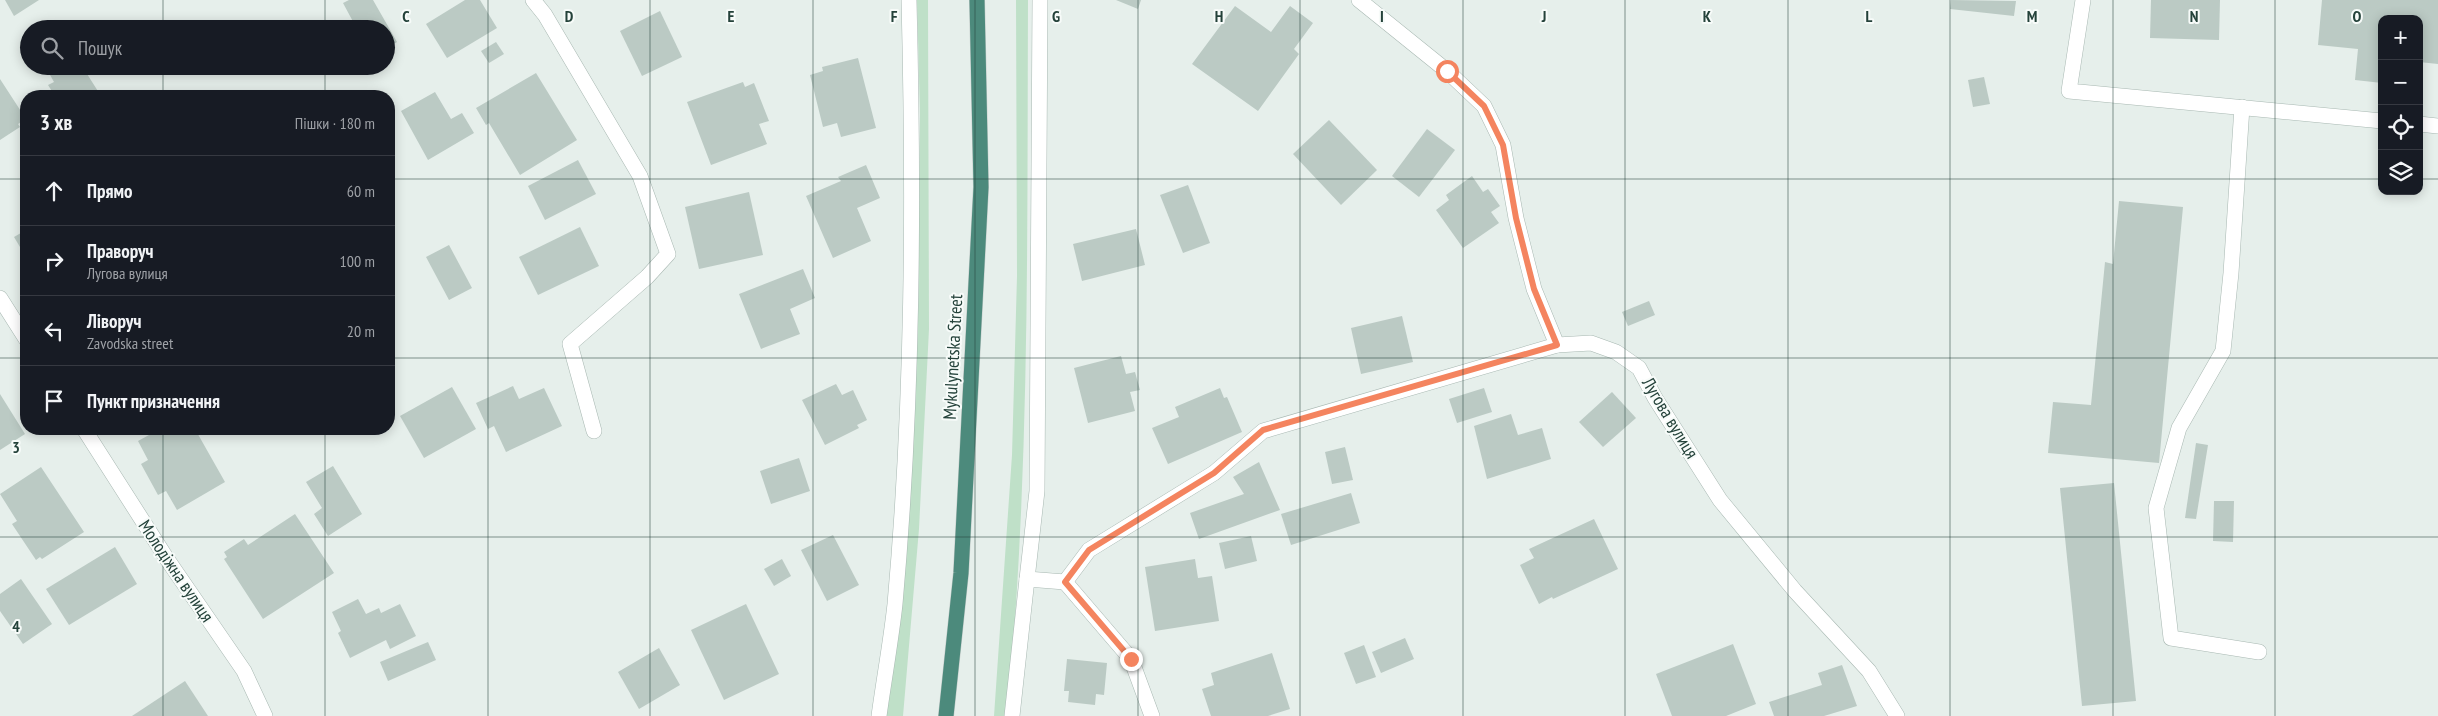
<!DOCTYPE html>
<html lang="uk">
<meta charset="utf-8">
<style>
body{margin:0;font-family:"PT Sans Narrow",sans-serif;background:#20242c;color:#f1f3f6}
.controls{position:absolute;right:15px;top:15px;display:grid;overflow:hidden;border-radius:10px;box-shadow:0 2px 12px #0003}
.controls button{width:45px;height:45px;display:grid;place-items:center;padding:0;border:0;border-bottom:1px solid #363941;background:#171b24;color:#f1f3f6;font:25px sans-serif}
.stop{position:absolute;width:15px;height:15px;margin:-11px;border:4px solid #f4845f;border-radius:50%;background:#fff}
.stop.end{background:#f4845f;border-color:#fff;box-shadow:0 1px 5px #0008}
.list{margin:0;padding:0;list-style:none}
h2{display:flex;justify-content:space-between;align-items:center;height:65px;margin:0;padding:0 20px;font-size:21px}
h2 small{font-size:16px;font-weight:400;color:#9ea1a6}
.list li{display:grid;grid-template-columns:32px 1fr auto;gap:15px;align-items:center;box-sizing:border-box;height:70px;padding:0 20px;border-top:1px solid #363941}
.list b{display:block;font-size:19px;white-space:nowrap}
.list p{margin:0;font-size:16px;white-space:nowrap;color:#9ea1a6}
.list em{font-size:16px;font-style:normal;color:#9ea1a6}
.icon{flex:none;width:28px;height:28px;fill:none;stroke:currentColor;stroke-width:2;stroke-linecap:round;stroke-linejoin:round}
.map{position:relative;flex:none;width:2438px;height:716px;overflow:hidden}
.search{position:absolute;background:#171b24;box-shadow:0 2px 12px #0003;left:20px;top:20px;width:375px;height:55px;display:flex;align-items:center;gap:12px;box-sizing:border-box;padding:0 18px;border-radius:28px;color:#9ea1a6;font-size:19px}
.panel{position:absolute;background:#171b24;box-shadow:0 2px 12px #0003;left:20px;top:90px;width:375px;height:345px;border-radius:20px}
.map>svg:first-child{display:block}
.green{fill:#bfe0c8}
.building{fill:#bbcac4}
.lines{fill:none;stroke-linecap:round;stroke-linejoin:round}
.service-casing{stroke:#a8b8b2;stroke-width:16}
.minor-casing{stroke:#a8b8b2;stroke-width:16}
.trunk-casing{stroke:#c2cac8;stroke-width:16}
.service{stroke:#fff;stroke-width:15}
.minor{stroke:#fff;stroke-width:15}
.trunk{stroke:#4c8a7c;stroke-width:15}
.route{stroke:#f4845f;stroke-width:6}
.grid{fill:none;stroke:#24423a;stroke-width:1;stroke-opacity:0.55}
.labels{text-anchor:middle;stroke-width:4;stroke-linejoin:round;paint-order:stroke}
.street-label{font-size:18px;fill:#24423a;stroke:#f7fbf9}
.grid-label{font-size:16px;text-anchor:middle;font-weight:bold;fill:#24423a;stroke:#f7fbf9;stroke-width:4;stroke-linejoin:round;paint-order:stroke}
</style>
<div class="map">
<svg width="2438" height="716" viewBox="0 0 2438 716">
<rect width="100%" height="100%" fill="#e6efeb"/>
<g class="green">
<polygon points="917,0 928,0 929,329 919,529 903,716 885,716 908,527 918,328 920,115"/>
<path d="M1016,0H1028C1027,239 1030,478 1007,716H994L1012,455L1017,276Z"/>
</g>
<g class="building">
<polygon points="5,0 39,0 14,16"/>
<polygon points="349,0 373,0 397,42 386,49 386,29 357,29 343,3"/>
<polygon points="465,0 480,0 497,28 447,58 426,24"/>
<polygon points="1116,0 1141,0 1138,9"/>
<polygon points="1951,0 2016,1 2014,16 1950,9"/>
<polygon points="2151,0 2220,0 2219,40 2150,38"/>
<polygon points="2322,0 2438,0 2438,64 2419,62 2419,19 2382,19 2382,83 2355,80 2358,49 2318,45"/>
<polygon points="1235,6 1271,32 1290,6 1313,23 1294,49 1299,54 1258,111 1192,64"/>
<polygon points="660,11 682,57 642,76 620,31"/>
<polygon points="54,24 57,29 46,29"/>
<polygon points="496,42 504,54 489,63 481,51"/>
<polygon points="858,58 876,128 841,137 837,123 823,127 810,75 823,71 822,67"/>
<polygon points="45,66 82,66 101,96 55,96 48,85 54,82"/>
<polygon points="536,73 577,140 520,175 489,123 486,125 476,108"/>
<polygon points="1984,77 1990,104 1973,107 1968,80"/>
<polygon points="0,79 26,119 18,124 20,127 0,140"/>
<polygon points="743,82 745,87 754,83 769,121 759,124 767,144 711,165 687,102"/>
<polygon points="435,92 451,119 462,113 474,133 428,160 401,111"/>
<polygon points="1329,120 1377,170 1341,205 1293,154"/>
<polygon points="1427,129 1455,150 1419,197 1392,176"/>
<polygon points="578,160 596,194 545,220 528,186"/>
<polygon points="866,165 880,198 857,208 871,241 833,258 806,196 841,181 838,177"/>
<polygon points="1472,176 1483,192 1488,189 1500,206 1491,212 1499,223 1463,248 1436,210 1449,200 1446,195"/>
<polygon points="1188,185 1210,243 1183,253 1160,195"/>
<polygon points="749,192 763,255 699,269 685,207"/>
<polygon points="2119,201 2183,207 2159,463 2048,453 2053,402 2091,405 2105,262 2113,264"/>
<polygon points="580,227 599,266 538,295 519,257"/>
<polygon points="1136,229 1145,265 1082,281 1073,244"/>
<polygon points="26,230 26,257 14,237"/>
<polygon points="449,245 472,288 449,300 426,257"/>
<polygon points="803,269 815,298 790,309 800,334 761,349 739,294"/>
<polygon points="1649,301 1655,315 1628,326 1622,312"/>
<polygon points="1402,316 1413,362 1361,374 1351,328"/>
<polygon points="1121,356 1126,374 1135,372 1140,390 1130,392 1135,411 1088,423 1074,368"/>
<polygon points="836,384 842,395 853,390 867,420 857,425 859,428 825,445 802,400"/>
<polygon points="513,386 519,399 544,388 562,426 506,452 494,426 488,429 476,403"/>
<polygon points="452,387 476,429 424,458 400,416"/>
<polygon points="1220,388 1224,398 1227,397 1242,432 1168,464 1152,428 1179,417 1175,407"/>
<polygon points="1484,388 1492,412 1457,423 1449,399"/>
<polygon points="1612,392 1636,418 1603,447 1579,422"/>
<polygon points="0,394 25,434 0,450"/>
<polygon points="1511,414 1518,435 1542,428 1551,459 1487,479 1474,426"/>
<polygon points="160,429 195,429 225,482 177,510 166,491 158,495 141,464 148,460 138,441"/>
<polygon points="2196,443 2208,445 2196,519 2185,518"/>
<polygon points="1345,447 1353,480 1332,484 1325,452"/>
<polygon points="799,458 810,491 771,504 760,471"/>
<polygon points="1259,462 1280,510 1199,539 1190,513 1244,494 1233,477"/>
<polygon points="333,466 362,514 328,536 314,514 322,508 306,482"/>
<polygon points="41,467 84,532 42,559 40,557 36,560 12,524 17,521 0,494"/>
<polygon points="2114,483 2136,701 2082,706 2060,488"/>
<polygon points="1351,493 1360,523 1291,545 1281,514"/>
<polygon points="2214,501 2234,501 2233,542 2213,541"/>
<polygon points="295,514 334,573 263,619 224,559 227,557 224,552 244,539 248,545"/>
<polygon points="1594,519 1618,569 1553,599 1552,597 1539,604 1520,565 1534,558 1529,549"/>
<polygon points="833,535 859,585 827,601 801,550"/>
<polygon points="1251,536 1257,561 1225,569 1219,543"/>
<polygon points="115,547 137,584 69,625 46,589"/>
<polygon points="782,559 791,576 774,586 764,569"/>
<polygon points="1195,559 1198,578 1212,576 1219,621 1155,631 1145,567"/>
<polygon points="21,579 52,624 23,644 0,611 0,594"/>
<polygon points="358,599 366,614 379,608 381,613 400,604 416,636 390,649 386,640 350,658 338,633 341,631 332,612"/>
<polygon points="746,604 779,674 724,700 691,630"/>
<polygon points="1405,638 1414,659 1381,673 1372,652"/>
<polygon points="428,642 436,660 388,681 380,662"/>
<polygon points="1733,644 1756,704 1726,716 1672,716 1656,674"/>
<polygon points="1364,645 1376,677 1356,684 1344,653"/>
<polygon points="659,648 680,685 639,709 618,672"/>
<polygon points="1272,653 1290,709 1268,716 1211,716 1202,689 1214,685 1211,673"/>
<polygon points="1067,659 1107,663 1104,695 1096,694 1095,705 1068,702 1069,691 1064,691"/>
<polygon points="1842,665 1857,706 1824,716 1774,716 1769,702 1822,685 1818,673"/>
<polygon points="185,681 208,716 132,716"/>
</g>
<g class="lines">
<defs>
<g id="service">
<polyline points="2083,0 2069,91 2382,121"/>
<polyline points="2242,107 2231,273 2223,351 2179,428 2156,508 2171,638 2259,652"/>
<polyline points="2419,124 2438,126"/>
<path d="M879,716C884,679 891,641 895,604C913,403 914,201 909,0"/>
</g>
<g id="minor">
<polyline points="533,0 545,15 640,176 668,254 647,277 570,344 594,431"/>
<polyline points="1359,0 1447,71 1484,106 1503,145 1516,218 1534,289 1557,345"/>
<polyline points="0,298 26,339"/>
<polyline points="84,429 167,559 244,671 265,716"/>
<polyline points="1027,579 1037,491 1040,0"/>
<polyline points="1065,582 1089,550 1214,473 1263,431 1557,345 1591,343 1616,352 1639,368 1655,398 1720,500 1795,591 1869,671 1897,716"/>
<polyline points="1065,582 1131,659 1152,716"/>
<polyline points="1012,716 1027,579 1065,582"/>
</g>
<polyline id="trunk" points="946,716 961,573 981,187 977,0"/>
</defs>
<use href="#service" class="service-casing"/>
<use href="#minor" class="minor-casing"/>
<use href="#trunk" class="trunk-casing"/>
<use href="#service" class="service"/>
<use href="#minor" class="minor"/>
<use href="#trunk" class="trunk"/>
</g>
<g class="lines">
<polyline class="route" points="1131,659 1065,582 1089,550 1214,473 1263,430 1557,345 1534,289 1516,218 1503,145 1484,106 1447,71"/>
</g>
<path class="grid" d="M163,0V29M325,0V29M488,0V716M650,0V716M813,0V716M975,0V716M1138,0V716M1300,0V716M1463,0V716M1625,0V716M1788,0V716M1950,0V716M2113,0V716M2275,0V716M163,66V96M325,66V96M0,179H26M389,179H2382M2419,179H2438M0,358H26M389,358H2438M163,429V716M325,429V716M0,537H2438"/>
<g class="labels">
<g class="street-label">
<text transform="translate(953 357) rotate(-87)" y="6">Mykulynetska Street</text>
<text transform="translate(1670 418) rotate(59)" y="6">Лугова вулиця</text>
<text transform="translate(176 571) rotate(56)" y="6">Молодіжна вулиця</text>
</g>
</g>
<g class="grid-label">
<text x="406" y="22">C</text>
<text x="569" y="22">D</text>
<text x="731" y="22">E</text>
<text x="894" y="22">F</text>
<text x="1056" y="22">G</text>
<text x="1219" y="22">H</text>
<text x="1382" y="22">I</text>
<text x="1544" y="22">J</text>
<text x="1707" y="22">K</text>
<text x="1869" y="22">L</text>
<text x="2032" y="22">M</text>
<text x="2194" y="22">N</text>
<text x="2357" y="22">O</text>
<text x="16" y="453">3</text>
<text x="16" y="632">4</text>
</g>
</svg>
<div class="controls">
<button>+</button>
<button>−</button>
<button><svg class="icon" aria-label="locate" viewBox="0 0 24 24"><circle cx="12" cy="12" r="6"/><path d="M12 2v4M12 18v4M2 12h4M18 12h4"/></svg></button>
<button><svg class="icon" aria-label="layers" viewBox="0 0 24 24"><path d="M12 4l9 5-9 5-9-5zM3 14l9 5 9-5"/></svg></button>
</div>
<div class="stop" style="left:1447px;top:71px"></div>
<div class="stop end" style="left:1131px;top:659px"></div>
<div class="search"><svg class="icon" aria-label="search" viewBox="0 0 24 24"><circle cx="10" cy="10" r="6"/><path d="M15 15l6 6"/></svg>Пошук</div>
<section class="panel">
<h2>3 хв<small>Пішки · 180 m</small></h2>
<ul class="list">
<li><svg class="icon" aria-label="ahead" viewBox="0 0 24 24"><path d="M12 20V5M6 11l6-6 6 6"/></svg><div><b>Прямо</b></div><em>60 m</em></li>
<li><svg class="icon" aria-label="right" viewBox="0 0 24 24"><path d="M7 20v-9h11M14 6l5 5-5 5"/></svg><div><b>Праворуч</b><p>Лугова вулиця</p></div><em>100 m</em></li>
<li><svg class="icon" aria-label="left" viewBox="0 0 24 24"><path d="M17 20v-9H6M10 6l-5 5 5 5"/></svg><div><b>Ліворуч</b><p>Zavodska street</p></div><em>20 m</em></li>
<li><svg class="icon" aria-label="arrive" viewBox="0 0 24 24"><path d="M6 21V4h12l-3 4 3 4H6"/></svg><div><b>Пункт призначення</b></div></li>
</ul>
</section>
</div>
